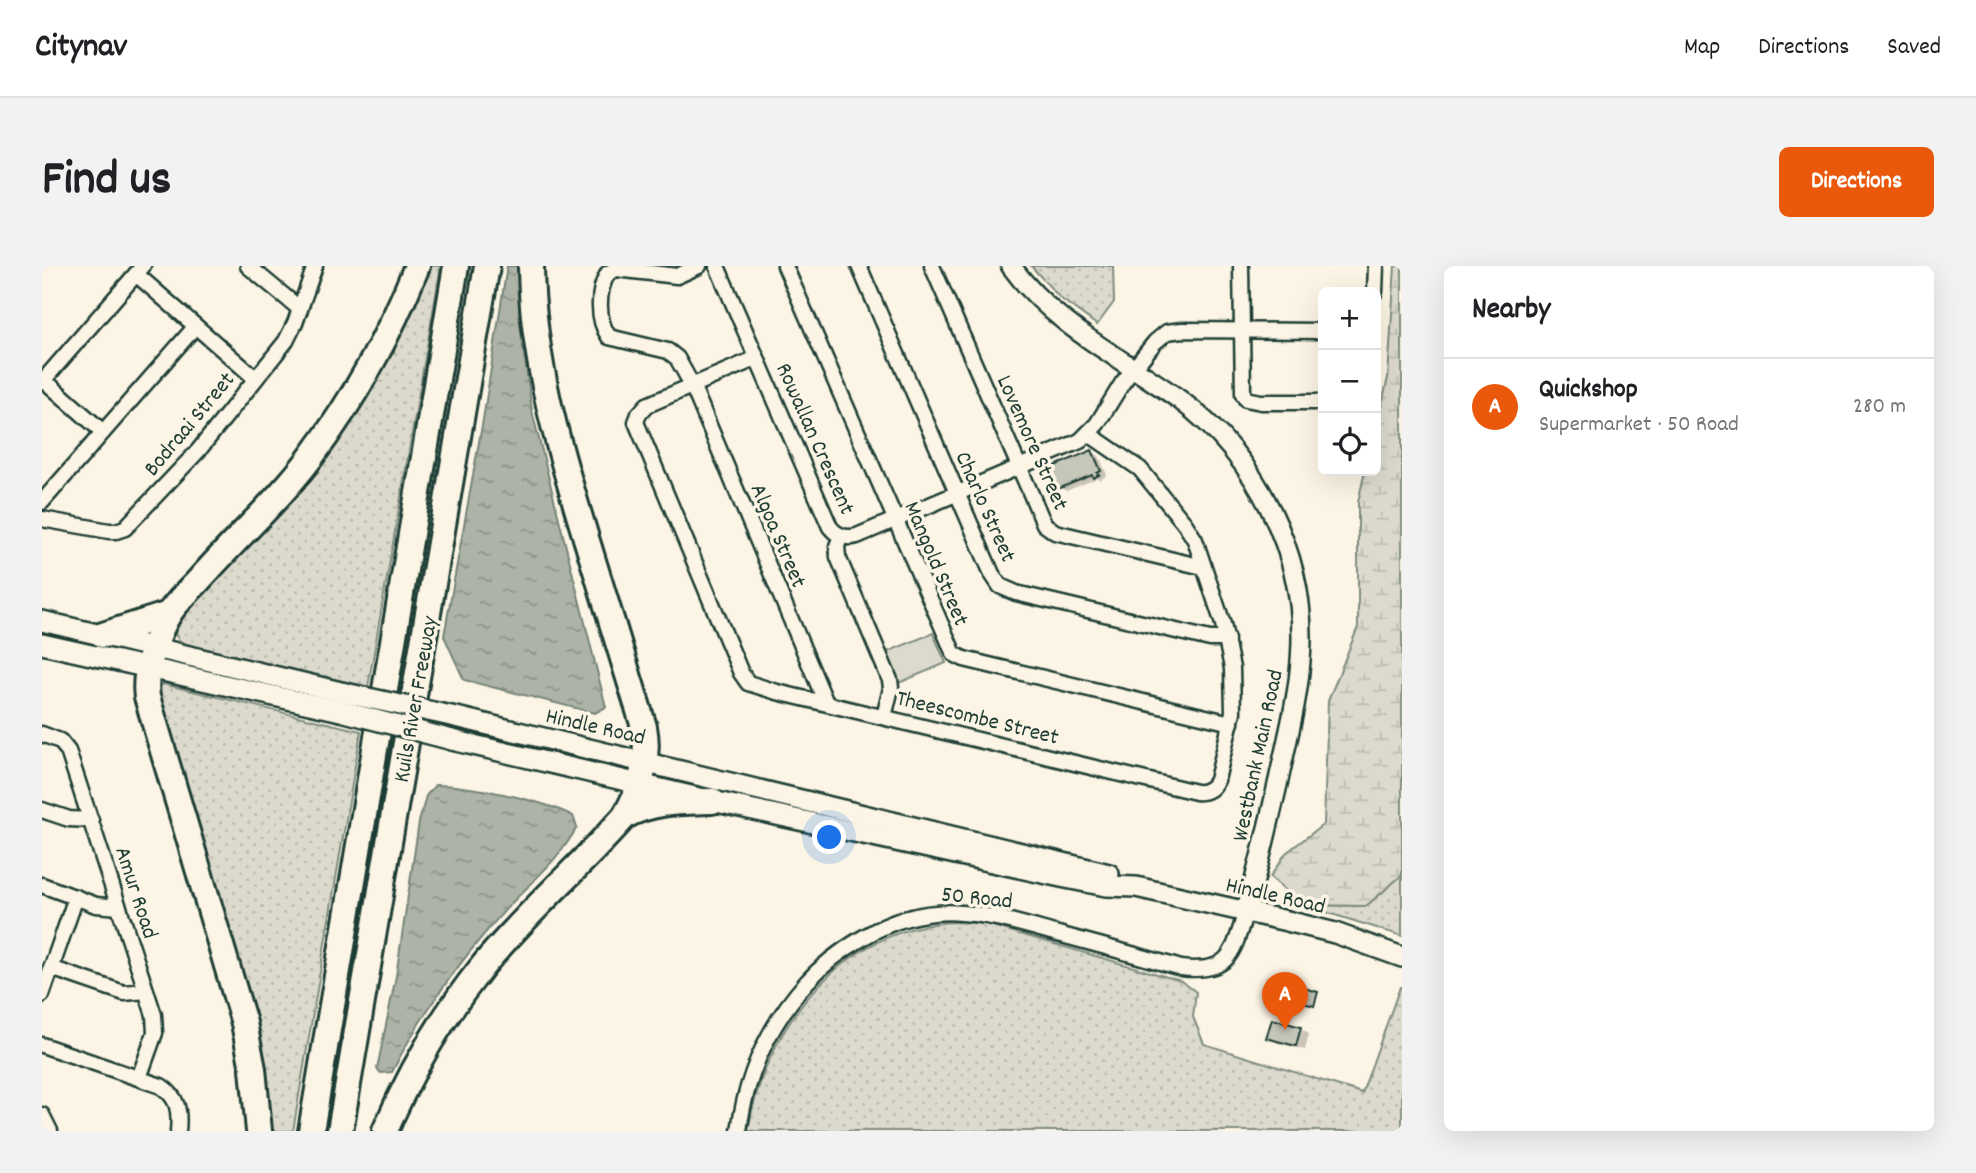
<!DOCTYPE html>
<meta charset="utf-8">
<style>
body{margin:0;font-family:Dekko,sans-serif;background:#f2f2f2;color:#202124}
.controls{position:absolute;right:21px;top:21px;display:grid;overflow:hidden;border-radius:10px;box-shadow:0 7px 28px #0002}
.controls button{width:63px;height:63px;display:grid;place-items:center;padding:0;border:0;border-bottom:2px solid #e0e0e0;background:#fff;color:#202124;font:35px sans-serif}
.you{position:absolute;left:788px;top:572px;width:24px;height:24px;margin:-18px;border:5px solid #fff;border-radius:50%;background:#1a73e8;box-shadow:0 0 0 10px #1a73e833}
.badge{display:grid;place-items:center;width:46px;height:46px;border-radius:50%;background:#ea580c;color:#fff;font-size:23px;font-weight:700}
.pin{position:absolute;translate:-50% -58px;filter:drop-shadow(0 2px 4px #0008)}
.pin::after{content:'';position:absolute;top:37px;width:24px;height:21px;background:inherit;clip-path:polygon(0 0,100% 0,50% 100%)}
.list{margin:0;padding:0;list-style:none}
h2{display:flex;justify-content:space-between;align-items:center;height:91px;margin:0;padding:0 28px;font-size:30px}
h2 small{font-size:23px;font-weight:400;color:#757577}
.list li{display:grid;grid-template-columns:46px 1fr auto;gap:21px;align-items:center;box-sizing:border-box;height:98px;padding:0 28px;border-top:2px solid #e0e0e0}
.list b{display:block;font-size:26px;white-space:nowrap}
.list p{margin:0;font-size:23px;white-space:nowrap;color:#757577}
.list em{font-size:23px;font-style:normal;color:#757577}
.icon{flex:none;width:38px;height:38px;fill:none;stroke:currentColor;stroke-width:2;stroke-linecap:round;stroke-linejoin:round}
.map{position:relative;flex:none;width:1360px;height:865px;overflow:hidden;border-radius:10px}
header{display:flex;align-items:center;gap:42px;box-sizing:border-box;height:98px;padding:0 35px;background:#fff;border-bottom:2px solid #e0e0e0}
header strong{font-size:33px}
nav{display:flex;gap:38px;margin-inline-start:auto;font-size:24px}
.intro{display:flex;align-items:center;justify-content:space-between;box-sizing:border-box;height:168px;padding:0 42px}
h1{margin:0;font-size:49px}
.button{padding:18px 32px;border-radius:10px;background:#ea580c;color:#fff;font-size:24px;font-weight:700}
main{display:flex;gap:42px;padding:0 42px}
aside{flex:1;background:#fff;border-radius:10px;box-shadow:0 7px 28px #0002}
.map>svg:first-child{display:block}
.grass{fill:url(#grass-dots);stroke:#7e8c80;stroke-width:2}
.wetland{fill:url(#wetland-marsh);stroke:#7e8c80;stroke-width:2}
.pitch{fill:#dcdacc;stroke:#7e8c80;stroke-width:2}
.water{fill:url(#water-ripples);stroke:#758479;stroke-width:2}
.shadow{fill:#0003}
.building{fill:#c5c7b9;stroke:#1f3d34;stroke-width:2}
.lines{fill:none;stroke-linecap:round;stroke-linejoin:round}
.minor-casing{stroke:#1f3d34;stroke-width:19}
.tertiary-casing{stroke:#1f3d34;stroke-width:23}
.secondary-casing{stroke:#1f3d34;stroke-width:24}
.motorway-casing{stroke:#1f3d34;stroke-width:30}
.minor{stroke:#fcf5e5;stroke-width:14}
.tertiary{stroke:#fcf5e5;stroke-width:18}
.secondary{stroke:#fcf5e5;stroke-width:19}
.motorway{stroke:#fcf5e5;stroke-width:24}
.secondary-bridge-casing{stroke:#1f3d34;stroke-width:24;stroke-linecap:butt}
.secondary-bridge{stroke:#fcf5e5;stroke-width:19}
.labels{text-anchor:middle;stroke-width:7;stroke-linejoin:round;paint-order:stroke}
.street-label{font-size:23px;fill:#1f3d34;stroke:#fcf5e5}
</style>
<header>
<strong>Citynav</strong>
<nav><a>Map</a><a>Directions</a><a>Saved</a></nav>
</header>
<div class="intro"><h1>Find us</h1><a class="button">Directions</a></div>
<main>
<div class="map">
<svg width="1360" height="865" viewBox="0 0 1360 865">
<defs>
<pattern id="grass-dots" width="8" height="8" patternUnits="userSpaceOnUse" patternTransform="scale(1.75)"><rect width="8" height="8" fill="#dcdacc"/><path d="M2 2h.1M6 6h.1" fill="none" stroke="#bcbcb0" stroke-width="1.8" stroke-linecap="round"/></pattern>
<pattern id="wetland-marsh" width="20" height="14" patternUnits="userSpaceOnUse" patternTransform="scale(1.75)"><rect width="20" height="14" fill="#dcdacc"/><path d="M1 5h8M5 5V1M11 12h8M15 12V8" fill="none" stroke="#bcbcb0"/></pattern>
<pattern id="water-ripples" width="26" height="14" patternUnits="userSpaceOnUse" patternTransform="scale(1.75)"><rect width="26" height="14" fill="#aeb3a7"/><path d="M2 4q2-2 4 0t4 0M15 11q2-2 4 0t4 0" fill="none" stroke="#8d9389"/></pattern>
</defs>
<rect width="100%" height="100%" fill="#fcf5e5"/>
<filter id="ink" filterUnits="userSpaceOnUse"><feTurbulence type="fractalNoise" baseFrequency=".0143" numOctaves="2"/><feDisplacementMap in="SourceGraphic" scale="14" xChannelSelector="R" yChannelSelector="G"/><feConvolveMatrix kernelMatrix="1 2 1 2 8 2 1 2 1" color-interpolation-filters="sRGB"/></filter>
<g filter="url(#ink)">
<g class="grass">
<path d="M384,0H399L326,421L147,379C136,376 131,368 132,357L221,263Z"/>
<polygon points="989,0 1071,0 1072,36 1055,59 1018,32"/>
<polygon points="121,418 319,465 251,865 227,865 203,720 114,424"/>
<polygon points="1360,609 1360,670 1261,639 1324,640"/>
<path d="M914,656L944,658L1139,715L1154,726L1151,751L1162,778L1320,827L1358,721L1360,722V865H706C723,760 801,660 914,656Z"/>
</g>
<polygon class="wetland" points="1353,0 1360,0 1360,609 1324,640 1261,639 1228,611 1244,587 1282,558 1286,435 1316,361 1316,236 1323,205 1334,205 1334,162 1346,112"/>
<polygon class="pitch" points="891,367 904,397 857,417 845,386"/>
<g class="water">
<polygon points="465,0 477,0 477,50 490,145 564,441 553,447 422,414 402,370 441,154"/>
<path d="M393,519C427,519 501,534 531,550L535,561C518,593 488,617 464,643C419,693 380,746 350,806L339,807L335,803L354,710L377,556L384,530Z"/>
</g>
<g class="shadow">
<polygon points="1050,186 1057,190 1065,209 1058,214 1056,212 1024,225 1018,221"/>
<polygon points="1231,755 1259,763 1267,768 1263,784 1235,777 1227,771"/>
</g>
<g class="building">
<polygon points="1050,184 1059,205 1055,207 1057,209 1051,212 1050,209 1016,223 1008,202"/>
<polygon points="1226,712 1276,726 1272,740 1222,726"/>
<polygon points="1230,753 1259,761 1254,780 1224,772"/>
</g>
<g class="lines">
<defs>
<g id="minor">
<polyline points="206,0 258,43"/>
<path d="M657,0L635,10L574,3L566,7C555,25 555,54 567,71L626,85L635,92L650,119L784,437"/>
<path d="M675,0L788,261C795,270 804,273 815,270L1038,175L1055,158L1081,116L1113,76L1125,66L1140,64L1281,65"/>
<polyline points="743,0 912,388 922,393 1189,457"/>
<polyline points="817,0 950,308 958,320 974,327 1168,373 1185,373"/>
<polyline points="890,0 1002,258 1013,266 1161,301"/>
<polyline points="1199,0 1201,128 1204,133 1219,136 1281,136"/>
<polyline points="94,8 213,112"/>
<polyline points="1333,26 1334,0"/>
<path d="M715,92L605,139L597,148L594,156L699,407L706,417L735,426L1154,526C1164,527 1171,523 1175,514L1191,446L1190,402L1181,358L1153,274L1143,258L1098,203L1047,168"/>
<polyline points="2,114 61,166"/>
<polyline points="0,116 101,0"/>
<polyline points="0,236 153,61"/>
<polyline points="0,253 67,265 74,265 83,262 156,185 244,75 253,57 273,0"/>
<polyline points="799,270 795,280 796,291 848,414 849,422 842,451"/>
<polyline points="0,468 18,475 26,485 112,749 113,767 97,812"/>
<polyline points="0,544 27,553 49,554"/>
<polyline points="0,619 54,639 77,641"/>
<polyline points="9,702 82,727 104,725"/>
<polyline points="0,729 34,631"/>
<path d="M0,779L119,820C136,831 138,845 136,865"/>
<polyline points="0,849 8,865"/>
<path d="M697,865C704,809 727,759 764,717C781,698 800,684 822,671C891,630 944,648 1016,668C1057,679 1098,690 1139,702C1189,708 1191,686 1204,645"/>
</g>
<path id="tertiary" d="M969,0C1013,61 1079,91 1138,134C1215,191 1265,291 1259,387C1257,429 1246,470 1237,512C1227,556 1217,601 1204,645"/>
<g id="secondary">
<polyline points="0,355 303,427"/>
<polyline points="0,378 299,445"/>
<polyline points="414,451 1067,608"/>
<polyline points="410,474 670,535 1019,611 1064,620 1094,621 1245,655 1293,667 1360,691"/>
</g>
<g id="motorway">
<polyline points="61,369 127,348"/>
<path d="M583,550C611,535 638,536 670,535"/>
<path d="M217,865L211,803L202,757L105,431C101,406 114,371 126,349C134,336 148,324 158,313C194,272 236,235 269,191C313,132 348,68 375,0"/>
<polyline points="269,865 414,0"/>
<polyline points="298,865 445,0"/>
<path d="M343,865C368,806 400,751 440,701C484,647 537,602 583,550C598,525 608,491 602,461C583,398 563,335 544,272C517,183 490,94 489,0"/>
</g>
</defs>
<use href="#minor" class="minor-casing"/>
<use href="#tertiary" class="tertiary-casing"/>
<use href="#secondary" class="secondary-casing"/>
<use href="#motorway" class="motorway-casing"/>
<use href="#minor" class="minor"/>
<use href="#tertiary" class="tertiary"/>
<use href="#secondary" class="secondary"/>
<use href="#motorway" class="motorway"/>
<defs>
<g id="secondary-bridge">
<polyline points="303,427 414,451"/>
<polyline points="299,445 410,474"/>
</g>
</defs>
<use href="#secondary-bridge" class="secondary-bridge-casing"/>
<use href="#secondary-bridge" class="secondary-bridge"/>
</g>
</g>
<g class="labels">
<g class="street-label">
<text transform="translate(146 157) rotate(-50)" y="8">Bodraai Street</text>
<text transform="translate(775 172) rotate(66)" y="8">Rowallan Crescent</text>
<text transform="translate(992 176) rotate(66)" y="8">Lovemore Street</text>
<text transform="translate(945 240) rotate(66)" y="8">Charlo Street</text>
<text transform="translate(738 269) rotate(67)" y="8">Algoa Street</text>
<text transform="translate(896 297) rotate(67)" y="8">Mangold Street</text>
<text transform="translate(372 433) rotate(-80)" y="8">Kuils River Freeway</text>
<text transform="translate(936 450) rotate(14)" y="8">Theescombe Street</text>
<text transform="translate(554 459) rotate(13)" y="8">Hindle Road</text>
<text transform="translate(1214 489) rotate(-78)" y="8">Westbank Main Road</text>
<text transform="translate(96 626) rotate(72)" y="8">Amur Road</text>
<text transform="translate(1234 628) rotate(13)" y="8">Hindle Road</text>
<text transform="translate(935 630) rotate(6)" y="8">50 Road</text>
</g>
</g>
</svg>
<div class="controls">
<button>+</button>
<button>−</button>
<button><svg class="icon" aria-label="locate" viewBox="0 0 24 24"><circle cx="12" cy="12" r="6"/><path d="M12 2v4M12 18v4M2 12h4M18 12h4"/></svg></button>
</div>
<div class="you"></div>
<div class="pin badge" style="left:1243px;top:764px">A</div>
</div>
<aside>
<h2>Nearby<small></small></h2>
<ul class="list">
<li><span class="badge">A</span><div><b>Quickshop</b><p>Supermarket · 50 Road</p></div><em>280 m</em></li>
</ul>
</aside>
</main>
